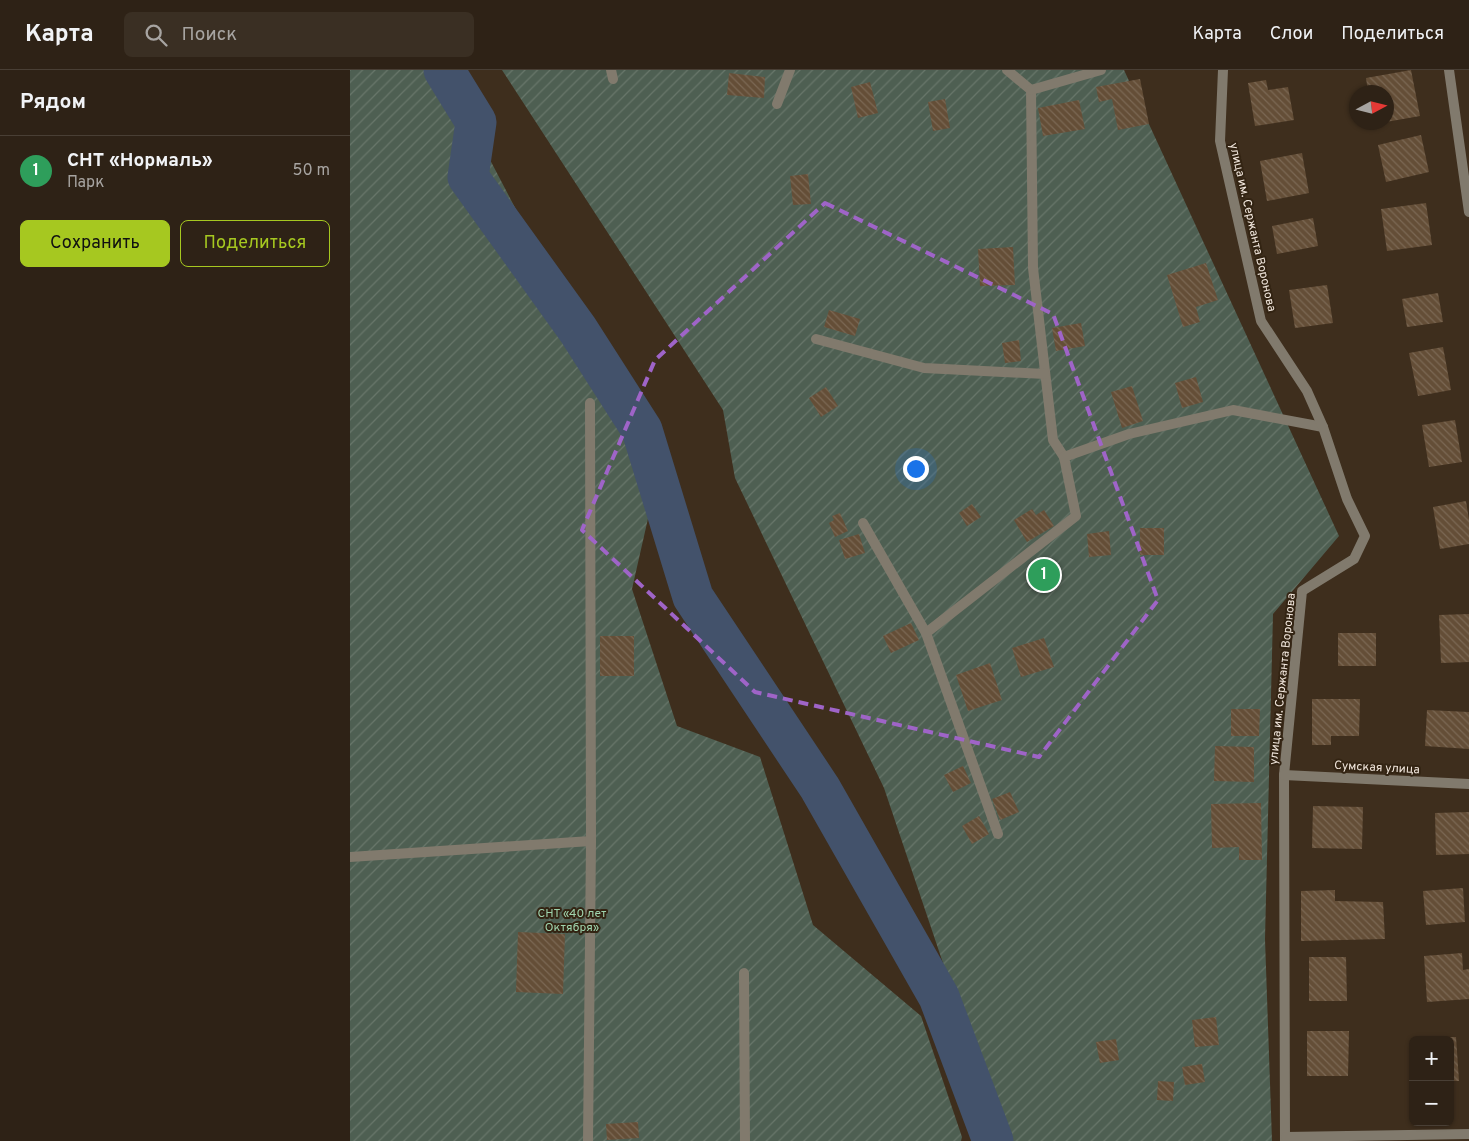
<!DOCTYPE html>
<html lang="ru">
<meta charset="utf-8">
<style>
body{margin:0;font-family:Overpass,sans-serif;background:#3a2f23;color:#f1f3f6}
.controls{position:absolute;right:15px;bottom:15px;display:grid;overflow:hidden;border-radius:8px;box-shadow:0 1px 4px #0004}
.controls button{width:45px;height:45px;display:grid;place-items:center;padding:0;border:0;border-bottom:1px solid #493f35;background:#2e2216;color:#f1f3f6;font:25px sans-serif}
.compass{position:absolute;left:999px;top:15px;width:45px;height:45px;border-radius:50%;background:#2e2216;box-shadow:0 1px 4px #0004;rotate:83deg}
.you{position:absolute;left:565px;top:398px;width:18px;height:18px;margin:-12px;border:4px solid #fff;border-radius:50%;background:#1a73e8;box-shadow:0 0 0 8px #1a73e833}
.badge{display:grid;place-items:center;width:32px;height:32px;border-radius:50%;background:#a6c820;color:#fff;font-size:16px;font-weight:700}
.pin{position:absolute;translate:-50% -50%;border:2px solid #fff;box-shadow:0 1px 5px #0006}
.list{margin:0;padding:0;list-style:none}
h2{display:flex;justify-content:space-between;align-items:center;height:65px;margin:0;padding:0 20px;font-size:21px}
h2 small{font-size:16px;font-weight:400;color:#a7a4a1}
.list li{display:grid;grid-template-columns:32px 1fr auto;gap:15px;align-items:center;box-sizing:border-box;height:70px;padding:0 20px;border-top:1px solid #493f35}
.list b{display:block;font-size:19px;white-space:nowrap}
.list p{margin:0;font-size:16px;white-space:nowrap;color:#a7a4a1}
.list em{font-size:16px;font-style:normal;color:#a7a4a1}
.actions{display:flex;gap:10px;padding:15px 20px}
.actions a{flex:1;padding:11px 0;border:1px solid #a6c820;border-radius:8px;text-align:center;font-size:18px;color:#a6c820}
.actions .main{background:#a6c820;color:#111}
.icon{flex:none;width:28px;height:28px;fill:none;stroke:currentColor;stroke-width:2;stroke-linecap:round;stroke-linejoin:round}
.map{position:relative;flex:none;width:1119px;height:1071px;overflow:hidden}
header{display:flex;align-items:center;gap:30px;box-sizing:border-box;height:70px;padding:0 25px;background:#2e2216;border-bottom:1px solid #493f35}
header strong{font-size:24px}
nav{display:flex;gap:28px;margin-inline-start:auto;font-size:18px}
.search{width:350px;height:45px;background:#3a2f23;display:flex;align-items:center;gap:12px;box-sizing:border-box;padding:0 18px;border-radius:8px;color:#a7a4a1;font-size:19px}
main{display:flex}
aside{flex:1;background:#2e2216}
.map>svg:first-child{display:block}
.garden{fill:url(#garden-furrows)}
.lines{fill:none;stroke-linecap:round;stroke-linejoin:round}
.river{stroke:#43526b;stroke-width:41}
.building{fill:url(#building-back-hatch)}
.service{stroke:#817a6d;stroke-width:10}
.minor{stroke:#817a6d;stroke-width:10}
.marked{fill:none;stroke:#9f64c8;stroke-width:4;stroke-dasharray:10 6;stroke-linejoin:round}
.labels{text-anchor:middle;stroke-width:4;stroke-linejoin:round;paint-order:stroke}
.street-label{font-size:12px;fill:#f2e7dd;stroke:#332413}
.park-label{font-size:12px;fill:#9fd4ae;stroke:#332413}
</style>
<header>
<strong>Карта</strong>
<div class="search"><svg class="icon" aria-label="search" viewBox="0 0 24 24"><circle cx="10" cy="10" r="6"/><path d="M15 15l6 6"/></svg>Поиск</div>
<nav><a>Карта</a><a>Слои</a><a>Поделиться</a></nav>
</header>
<main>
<aside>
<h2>Рядом<small></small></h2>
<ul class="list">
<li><span class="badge" style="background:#2e9e5b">1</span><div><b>СНТ «Нормаль»</b><p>Парк</p></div><em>50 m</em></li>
</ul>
<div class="actions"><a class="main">Сохранить</a><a>Поделиться</a></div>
</aside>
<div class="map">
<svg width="1119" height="1071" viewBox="0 0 1119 1071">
<defs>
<pattern id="garden-furrows" width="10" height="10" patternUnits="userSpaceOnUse" patternTransform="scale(1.25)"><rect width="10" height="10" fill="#4e5f52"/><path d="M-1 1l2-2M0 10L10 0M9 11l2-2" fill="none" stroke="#68766a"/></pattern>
<pattern id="building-back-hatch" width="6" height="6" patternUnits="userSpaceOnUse" patternTransform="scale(1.25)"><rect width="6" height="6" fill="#644e37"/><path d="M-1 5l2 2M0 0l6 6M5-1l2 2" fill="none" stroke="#7b6854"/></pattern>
</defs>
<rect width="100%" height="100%" fill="#3e2e1d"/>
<g class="garden">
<polygon points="0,0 93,0 307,409 282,519 327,656 410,687 463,855 571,946 612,1067 611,1071 0,1071"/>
<polygon points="152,0 774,0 989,466 923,544 915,869 922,1071 653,1071 534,718 385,408 373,340"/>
</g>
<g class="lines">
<polyline class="river" points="94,0 126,52 118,107 228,260 292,360 343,527 470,718 589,927 643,1071"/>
</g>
<g class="building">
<polygon points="1061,0 1070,46 1036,52 1036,22 1018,22 1016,8"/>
<polygon points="379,3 415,7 414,28 377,25"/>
<polygon points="790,9 799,54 768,60 762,29 749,32 746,17"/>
<polygon points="916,10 918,20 938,17 944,50 905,56 898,13"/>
<polygon points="520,12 528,43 508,48 501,17"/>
<polygon points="595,29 600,58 583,61 578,32"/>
<polygon points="729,30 735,59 693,66 688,38"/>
<polygon points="1071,65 1079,102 1036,112 1028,75"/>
<polygon points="952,83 959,123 917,131 910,91"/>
<polygon points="458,104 461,134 443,135 440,106"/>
<polygon points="1076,133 1082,175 1037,181 1031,139"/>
<polygon points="963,148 968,176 927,184 922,156"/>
<polygon points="663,177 665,215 630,216 628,179"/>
<polygon points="856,193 868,230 846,237 850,252 833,257 817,205"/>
<polygon points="977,215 983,253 945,258 939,220"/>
<polygon points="1088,223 1093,252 1057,257 1052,229"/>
<polygon points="479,240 510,249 505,266 474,257"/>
<polygon points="731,253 735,276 706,281 702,258"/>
<polygon points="669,270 671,291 655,293 652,273"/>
<polygon points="1093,277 1101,320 1068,326 1059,283"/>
<polygon points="846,307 853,332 832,338 825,313"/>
<polygon points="782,316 793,351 772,358 761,322"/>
<polygon points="476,317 488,336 471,347 459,328"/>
<polygon points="1105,350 1112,392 1079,397 1072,355"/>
<polygon points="1116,431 1119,450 1119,474 1090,479 1083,437"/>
<polygon points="622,434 631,447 617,456 609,443"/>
<polygon points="682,439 686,445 694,440 704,456 677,472 664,450"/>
<polygon points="490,443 498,461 485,467 479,453 484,450 482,446"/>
<rect x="790" y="458" width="24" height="27"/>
<polygon points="759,461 761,485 739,487 737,464"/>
<polygon points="509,464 515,483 495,489 489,470"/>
<polygon points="1119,544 1119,592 1091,593 1089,545"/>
<polygon points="561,553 569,570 541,583 533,566"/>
<rect x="988" y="563" width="38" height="33"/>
<rect x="250" y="566" width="34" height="40"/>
<polygon points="694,568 704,597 671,607 662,578"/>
<polygon points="640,593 652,630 618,641 606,605"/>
<polygon points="962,629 1010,629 1009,666 981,666 981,675 962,675"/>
<polygon points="881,639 910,639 909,666 881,666"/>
<polygon points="1077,640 1119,642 1119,679 1075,676"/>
<polygon points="865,676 904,677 904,712 864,711"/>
<polygon points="613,696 621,713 603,722 594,705"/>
<polygon points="660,722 669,742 650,750 642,729"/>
<polygon points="911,733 912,790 889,790 889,777 862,778 861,734"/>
<polygon points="963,736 1013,737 1012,779 962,778"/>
<polygon points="1119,742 1119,784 1086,785 1085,743"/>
<polygon points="629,746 639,764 622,774 612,756"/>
<polygon points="1113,818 1115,852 1076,855 1073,821"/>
<polygon points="985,820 985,831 1033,832 1035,869 951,871 951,821"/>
<polygon points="168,862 215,864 213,924 166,922"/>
<polygon points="1112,883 1113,900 1119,899 1119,929 1077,932 1074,886"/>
<polygon points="959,887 996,887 997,931 959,931"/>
<polygon points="866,947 869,975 845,977 842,950"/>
<polygon points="957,961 999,961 998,1006 957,1006"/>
<polygon points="1106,967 1109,1011 1100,1011 1100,970 1075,970 1075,968"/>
<polygon points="766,969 769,990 750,993 746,972"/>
<polygon points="852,994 855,1012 835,1015 832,997"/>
<polygon points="808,1011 824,1012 823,1031 807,1030"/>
<polygon points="288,1052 289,1068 257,1070 256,1054"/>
</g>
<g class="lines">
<g class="service">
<polyline points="261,0 263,9"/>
<polyline points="657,0 681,20 683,198 703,370 714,387"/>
<polyline points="681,20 751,0"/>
<polyline points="427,34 440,0"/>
<polyline points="466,269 574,298 695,304"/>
<polyline points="513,453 576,563 648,764"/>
<polyline points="576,563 726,446 714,387 779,364 883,340 973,357"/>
<polyline points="0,787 241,771"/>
<polyline points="394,903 395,1071"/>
<polyline points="238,1071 241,771 240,333"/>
</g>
<g class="minor">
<polyline points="873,0 870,71 911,251 957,321 973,357 997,429 1015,466 1004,489 952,521 934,705 935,1071"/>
<polyline points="1099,0 1119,142"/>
<polyline points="934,705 1119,714"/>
<polyline points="936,1067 1119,1064"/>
</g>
</g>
<path class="marked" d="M475,133L703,244L808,530L689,687L405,622L232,460L305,290Z"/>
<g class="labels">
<g class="street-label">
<text transform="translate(903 157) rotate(77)" y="4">улица им. Сержанта Воронова</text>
<text transform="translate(932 609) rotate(-84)" y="4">улица им. Сержанта Воронова</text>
<text transform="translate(1027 697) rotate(3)" y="4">Сумская улица</text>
</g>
<g class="park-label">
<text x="222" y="847">СНТ «40 лет<tspan x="222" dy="14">Октября»</tspan></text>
</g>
</g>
</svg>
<div class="controls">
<button>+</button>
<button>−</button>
</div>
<svg class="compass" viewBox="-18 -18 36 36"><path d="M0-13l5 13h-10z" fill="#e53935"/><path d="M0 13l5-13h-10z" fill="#a7a4a1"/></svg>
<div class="you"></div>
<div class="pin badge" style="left:694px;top:505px;background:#2e9e5b">1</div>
</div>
</main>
